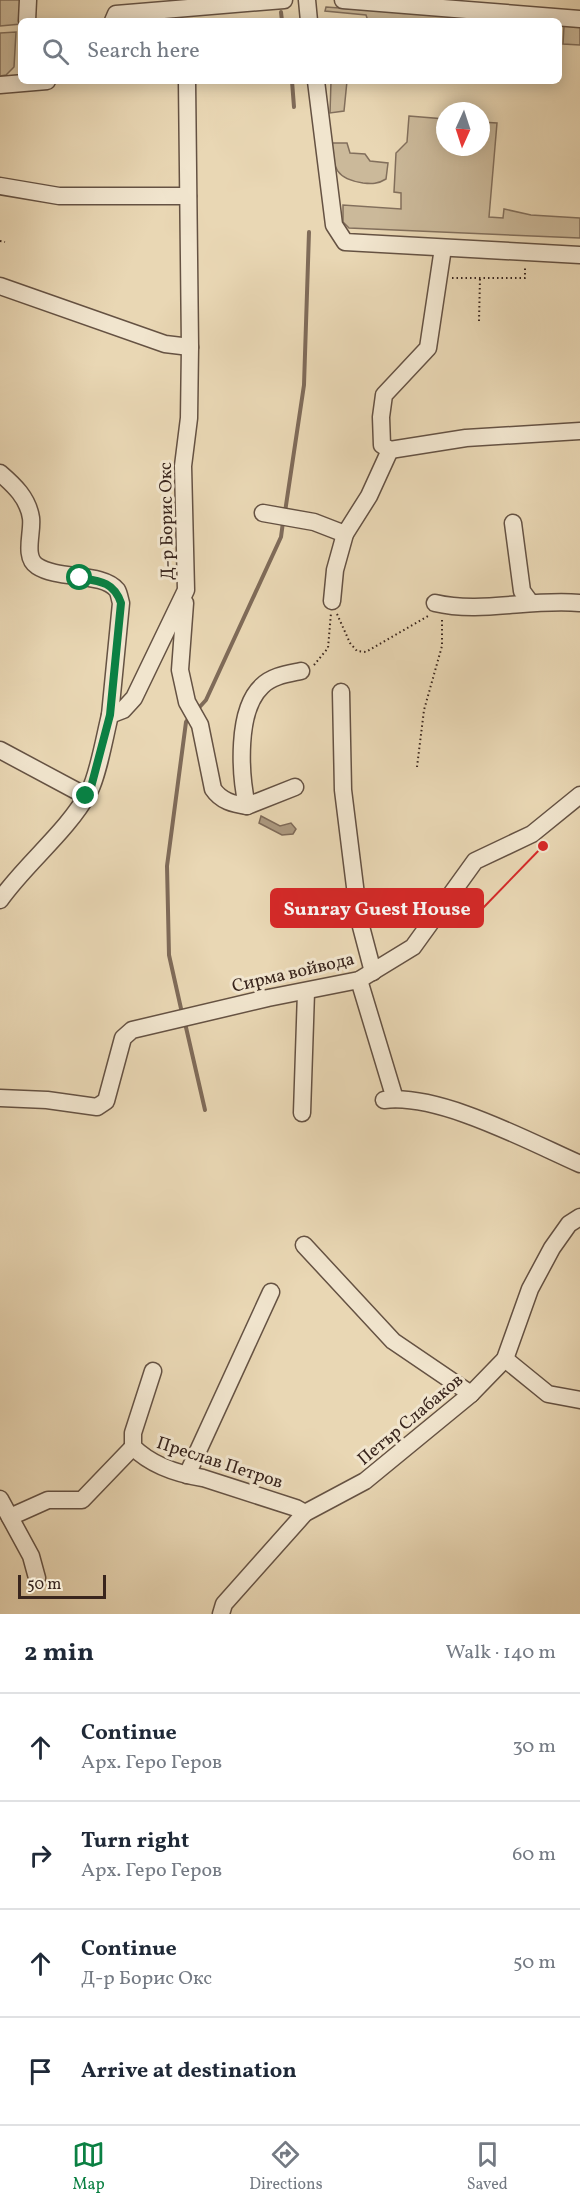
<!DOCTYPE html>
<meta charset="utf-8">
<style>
body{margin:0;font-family:Vollkorn,serif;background:#f6f6f7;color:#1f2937}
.compass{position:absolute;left:436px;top:102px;width:54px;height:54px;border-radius:50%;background:#fff;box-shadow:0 3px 15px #0003;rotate:183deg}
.scale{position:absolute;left:18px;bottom:15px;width:88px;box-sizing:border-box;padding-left:6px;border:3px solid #39251d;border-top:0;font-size:16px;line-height:21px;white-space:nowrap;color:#39251d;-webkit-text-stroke:4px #f1e5ce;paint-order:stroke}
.stop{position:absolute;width:18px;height:18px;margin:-14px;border:4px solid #0b8043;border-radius:50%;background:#fff}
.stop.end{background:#0b8043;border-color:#fff;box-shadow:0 2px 6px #0008}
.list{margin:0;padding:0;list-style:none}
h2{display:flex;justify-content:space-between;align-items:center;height:78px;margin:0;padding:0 24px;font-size:26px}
h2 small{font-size:20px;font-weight:400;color:#747a83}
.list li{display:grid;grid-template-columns:39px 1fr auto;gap:18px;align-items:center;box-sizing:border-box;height:108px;padding:0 24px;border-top:2px solid #e0e1e3}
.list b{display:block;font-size:22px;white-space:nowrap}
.list p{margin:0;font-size:20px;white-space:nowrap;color:#747a83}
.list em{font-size:20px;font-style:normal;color:#747a83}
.icon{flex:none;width:33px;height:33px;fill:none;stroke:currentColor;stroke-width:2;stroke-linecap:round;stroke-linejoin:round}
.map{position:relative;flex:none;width:580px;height:1614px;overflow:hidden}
.search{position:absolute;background:#fff;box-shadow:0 3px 15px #0003;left:18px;right:18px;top:18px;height:66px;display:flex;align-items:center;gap:15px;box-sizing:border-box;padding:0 21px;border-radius:9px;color:#747a83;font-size:22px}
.sheet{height:510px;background:#fff}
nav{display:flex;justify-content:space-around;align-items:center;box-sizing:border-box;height:84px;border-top:2px solid #e0e1e3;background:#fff;font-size:16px;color:#747a83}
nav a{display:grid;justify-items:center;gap:3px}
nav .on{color:#0b8043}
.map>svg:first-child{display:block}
.green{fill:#cbb99a;stroke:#826f5c;stroke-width:1.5}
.water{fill:#ad9a81;stroke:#7f6b59;stroke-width:1.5}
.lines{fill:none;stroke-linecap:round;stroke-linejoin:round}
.stream{stroke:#7f6b59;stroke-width:4}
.minor-casing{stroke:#655243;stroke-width:19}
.path{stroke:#39251d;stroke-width:2;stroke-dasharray:1.5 3;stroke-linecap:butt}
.minor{stroke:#f1e5ce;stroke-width:16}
.route{stroke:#0b8043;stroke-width:8}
.labels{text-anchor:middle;stroke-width:6;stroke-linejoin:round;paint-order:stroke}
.street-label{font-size:18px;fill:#39251d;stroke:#f1e5ce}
.leader{fill:none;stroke:#d62828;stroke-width:2}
.callout-dot{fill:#d62828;stroke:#f1e5ce;stroke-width:2}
.callout{fill:#d62828;stroke:#d62828;stroke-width:2}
.callout-label{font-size:20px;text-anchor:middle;font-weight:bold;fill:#fff}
</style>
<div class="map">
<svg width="580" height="1614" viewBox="0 0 580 1614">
<rect width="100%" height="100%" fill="#e9d7b4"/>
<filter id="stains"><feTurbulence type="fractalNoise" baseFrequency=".00333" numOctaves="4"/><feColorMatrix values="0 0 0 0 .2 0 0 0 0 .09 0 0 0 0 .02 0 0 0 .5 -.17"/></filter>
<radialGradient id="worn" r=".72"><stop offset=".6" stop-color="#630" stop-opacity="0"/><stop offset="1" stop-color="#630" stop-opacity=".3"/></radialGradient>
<g class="green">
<polygon points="0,0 28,0 21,24 0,26"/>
<polygon points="326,7 512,21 368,21 366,15 325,11"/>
<polygon points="564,26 580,27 580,45 563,44"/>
<polygon points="16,32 14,67 6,75 0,76 0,33"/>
<polygon points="331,81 347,81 344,111 330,113"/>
<polygon points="409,116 445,119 445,147 481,147 481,122 497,123 489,217 503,218 504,209 531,215 580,218 580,238 349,228 343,222 343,205 401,209 401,193 394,192 396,153 407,142"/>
<path d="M331,143H347L350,153L365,154L370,161L388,163L386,179C378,184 372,184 363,183C336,179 333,168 331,143Z"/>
</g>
<polygon class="water" points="261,816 280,826 291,823 296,829 293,834 282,835 259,823"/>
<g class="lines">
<g class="stream">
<polyline points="281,12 282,21"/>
<polyline points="292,81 294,107"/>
<polyline points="285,512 304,385 309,232"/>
<polyline points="196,711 206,700 281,537 283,522"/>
<polyline points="182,1013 169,955 167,866 186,722 189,718"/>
<polyline points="185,1023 205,1110"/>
</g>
<defs>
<g id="minor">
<polyline points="307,0 309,21"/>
<polyline points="343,0 580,19"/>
<polyline points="27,21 28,0"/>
<polyline points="113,21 116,14 284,0"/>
<polyline points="316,81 334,225 345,242 580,255"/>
<polyline points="0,85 47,81"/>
<polyline points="0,186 59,196 188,196"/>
<polyline points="443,248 428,348 384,395 381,417 382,445 390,450 466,438 580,431"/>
<polyline points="0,286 165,344 190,347"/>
<path d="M0,473C14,485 28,498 31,518C33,532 23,557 37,566C58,580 103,572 117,590C119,593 120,600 121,603L110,715"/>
<polyline points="263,513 314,522 345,534"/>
<polyline points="513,523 522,591 530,602"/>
<polyline points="332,601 335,570 345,534 369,496 390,450"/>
<path d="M185,603L180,670L187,702L200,725L213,789C221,801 233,804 247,806"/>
<path d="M435,603C481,614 532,598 580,603"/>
<polyline points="341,692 343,790 359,919 373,972"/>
<polyline points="0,750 86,796"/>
<path d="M295,787L247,806C240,774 236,710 262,686C272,676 287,674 301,671"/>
<path d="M0,900C27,862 66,833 89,792C98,776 105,735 110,715L123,710L134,698L186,590L183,466L189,418L190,347L187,81"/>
<polyline points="359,980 395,1099"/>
<polyline points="0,1098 47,1100 97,1107 106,1101 123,1038 132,1030 268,998 359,980 413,947 475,861 532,834 580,795"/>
<path d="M384,1100C439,1093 528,1141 580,1164"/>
<polyline points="302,1113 306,992"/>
<polyline points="304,1245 393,1341 471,1394"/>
<polyline points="505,1359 548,1394 580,1400"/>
<path d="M153,1371L133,1433V1447C151,1465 178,1474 203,1478L296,1508L305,1513"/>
<polyline points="187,1475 271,1292"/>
<polyline points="0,1499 31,1556 37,1578"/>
<polyline points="10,1517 48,1500 82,1500 133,1447"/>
<polyline points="221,1614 224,1604 305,1513 365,1481 471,1394 505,1359 530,1289 552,1248 569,1224 580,1217"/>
</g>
</defs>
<use href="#minor" class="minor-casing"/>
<g class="path">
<polyline points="0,241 5,242"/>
<polyline points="452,278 525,278 525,267"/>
<polyline points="479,321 480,278"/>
<polyline points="337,614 350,643 357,651 366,652 428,616"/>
<polyline points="314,665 328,648 331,613"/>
<polyline points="417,767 424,710 442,646 442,620"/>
</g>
<use href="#minor" class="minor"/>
</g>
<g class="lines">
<path class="route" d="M80,578C100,581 114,582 121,603L110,715L90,791L86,796"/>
</g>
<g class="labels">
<g class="street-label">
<text transform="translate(166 521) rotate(-91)" y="6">Д-р Борис Окс</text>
<text transform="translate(293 972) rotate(-13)" y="6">Сирма войвода</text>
<text transform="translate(410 1419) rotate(-40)" y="6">Петър Слабаков</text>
<text transform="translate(220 1462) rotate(18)" y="6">Преслав Петров</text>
</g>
</g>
<path class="leader" d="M543 846L483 908"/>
<circle class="callout-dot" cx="543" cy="846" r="6"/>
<rect class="callout" x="271" y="889" width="212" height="38" rx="6"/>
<g class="callout-label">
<text x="377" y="915">Sunray Guest House</text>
</g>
<rect width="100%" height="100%" filter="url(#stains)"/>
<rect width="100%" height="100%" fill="url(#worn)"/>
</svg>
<svg class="compass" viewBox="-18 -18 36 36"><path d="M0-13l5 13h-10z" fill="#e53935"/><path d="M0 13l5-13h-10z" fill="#747a83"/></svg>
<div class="scale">50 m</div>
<div class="stop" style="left:80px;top:578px"></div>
<div class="stop end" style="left:86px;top:796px"></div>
<div class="search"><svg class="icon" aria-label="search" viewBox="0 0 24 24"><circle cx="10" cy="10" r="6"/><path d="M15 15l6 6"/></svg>Search here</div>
</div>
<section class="sheet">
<h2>2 min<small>Walk · 140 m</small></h2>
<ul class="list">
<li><svg class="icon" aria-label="ahead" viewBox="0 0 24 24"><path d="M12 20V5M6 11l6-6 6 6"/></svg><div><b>Continue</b><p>Арх. Геро Геров</p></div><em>30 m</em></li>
<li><svg class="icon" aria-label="right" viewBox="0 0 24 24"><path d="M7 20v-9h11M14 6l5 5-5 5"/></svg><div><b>Turn right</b><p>Арх. Геро Геров</p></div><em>60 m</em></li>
<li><svg class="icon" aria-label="ahead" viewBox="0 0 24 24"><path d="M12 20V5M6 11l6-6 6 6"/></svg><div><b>Continue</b><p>Д-р Борис Окс</p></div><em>50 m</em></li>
<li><svg class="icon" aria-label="arrive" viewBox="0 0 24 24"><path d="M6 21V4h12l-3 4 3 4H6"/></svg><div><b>Arrive at destination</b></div></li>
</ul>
</section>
<nav>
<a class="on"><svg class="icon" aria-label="map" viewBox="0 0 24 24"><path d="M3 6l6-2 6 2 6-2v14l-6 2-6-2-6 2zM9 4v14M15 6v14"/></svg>Map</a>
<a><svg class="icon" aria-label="directions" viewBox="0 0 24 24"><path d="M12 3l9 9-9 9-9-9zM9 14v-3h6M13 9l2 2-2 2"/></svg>Directions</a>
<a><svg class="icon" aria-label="saved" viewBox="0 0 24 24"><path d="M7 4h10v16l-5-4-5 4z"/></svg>Saved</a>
</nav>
